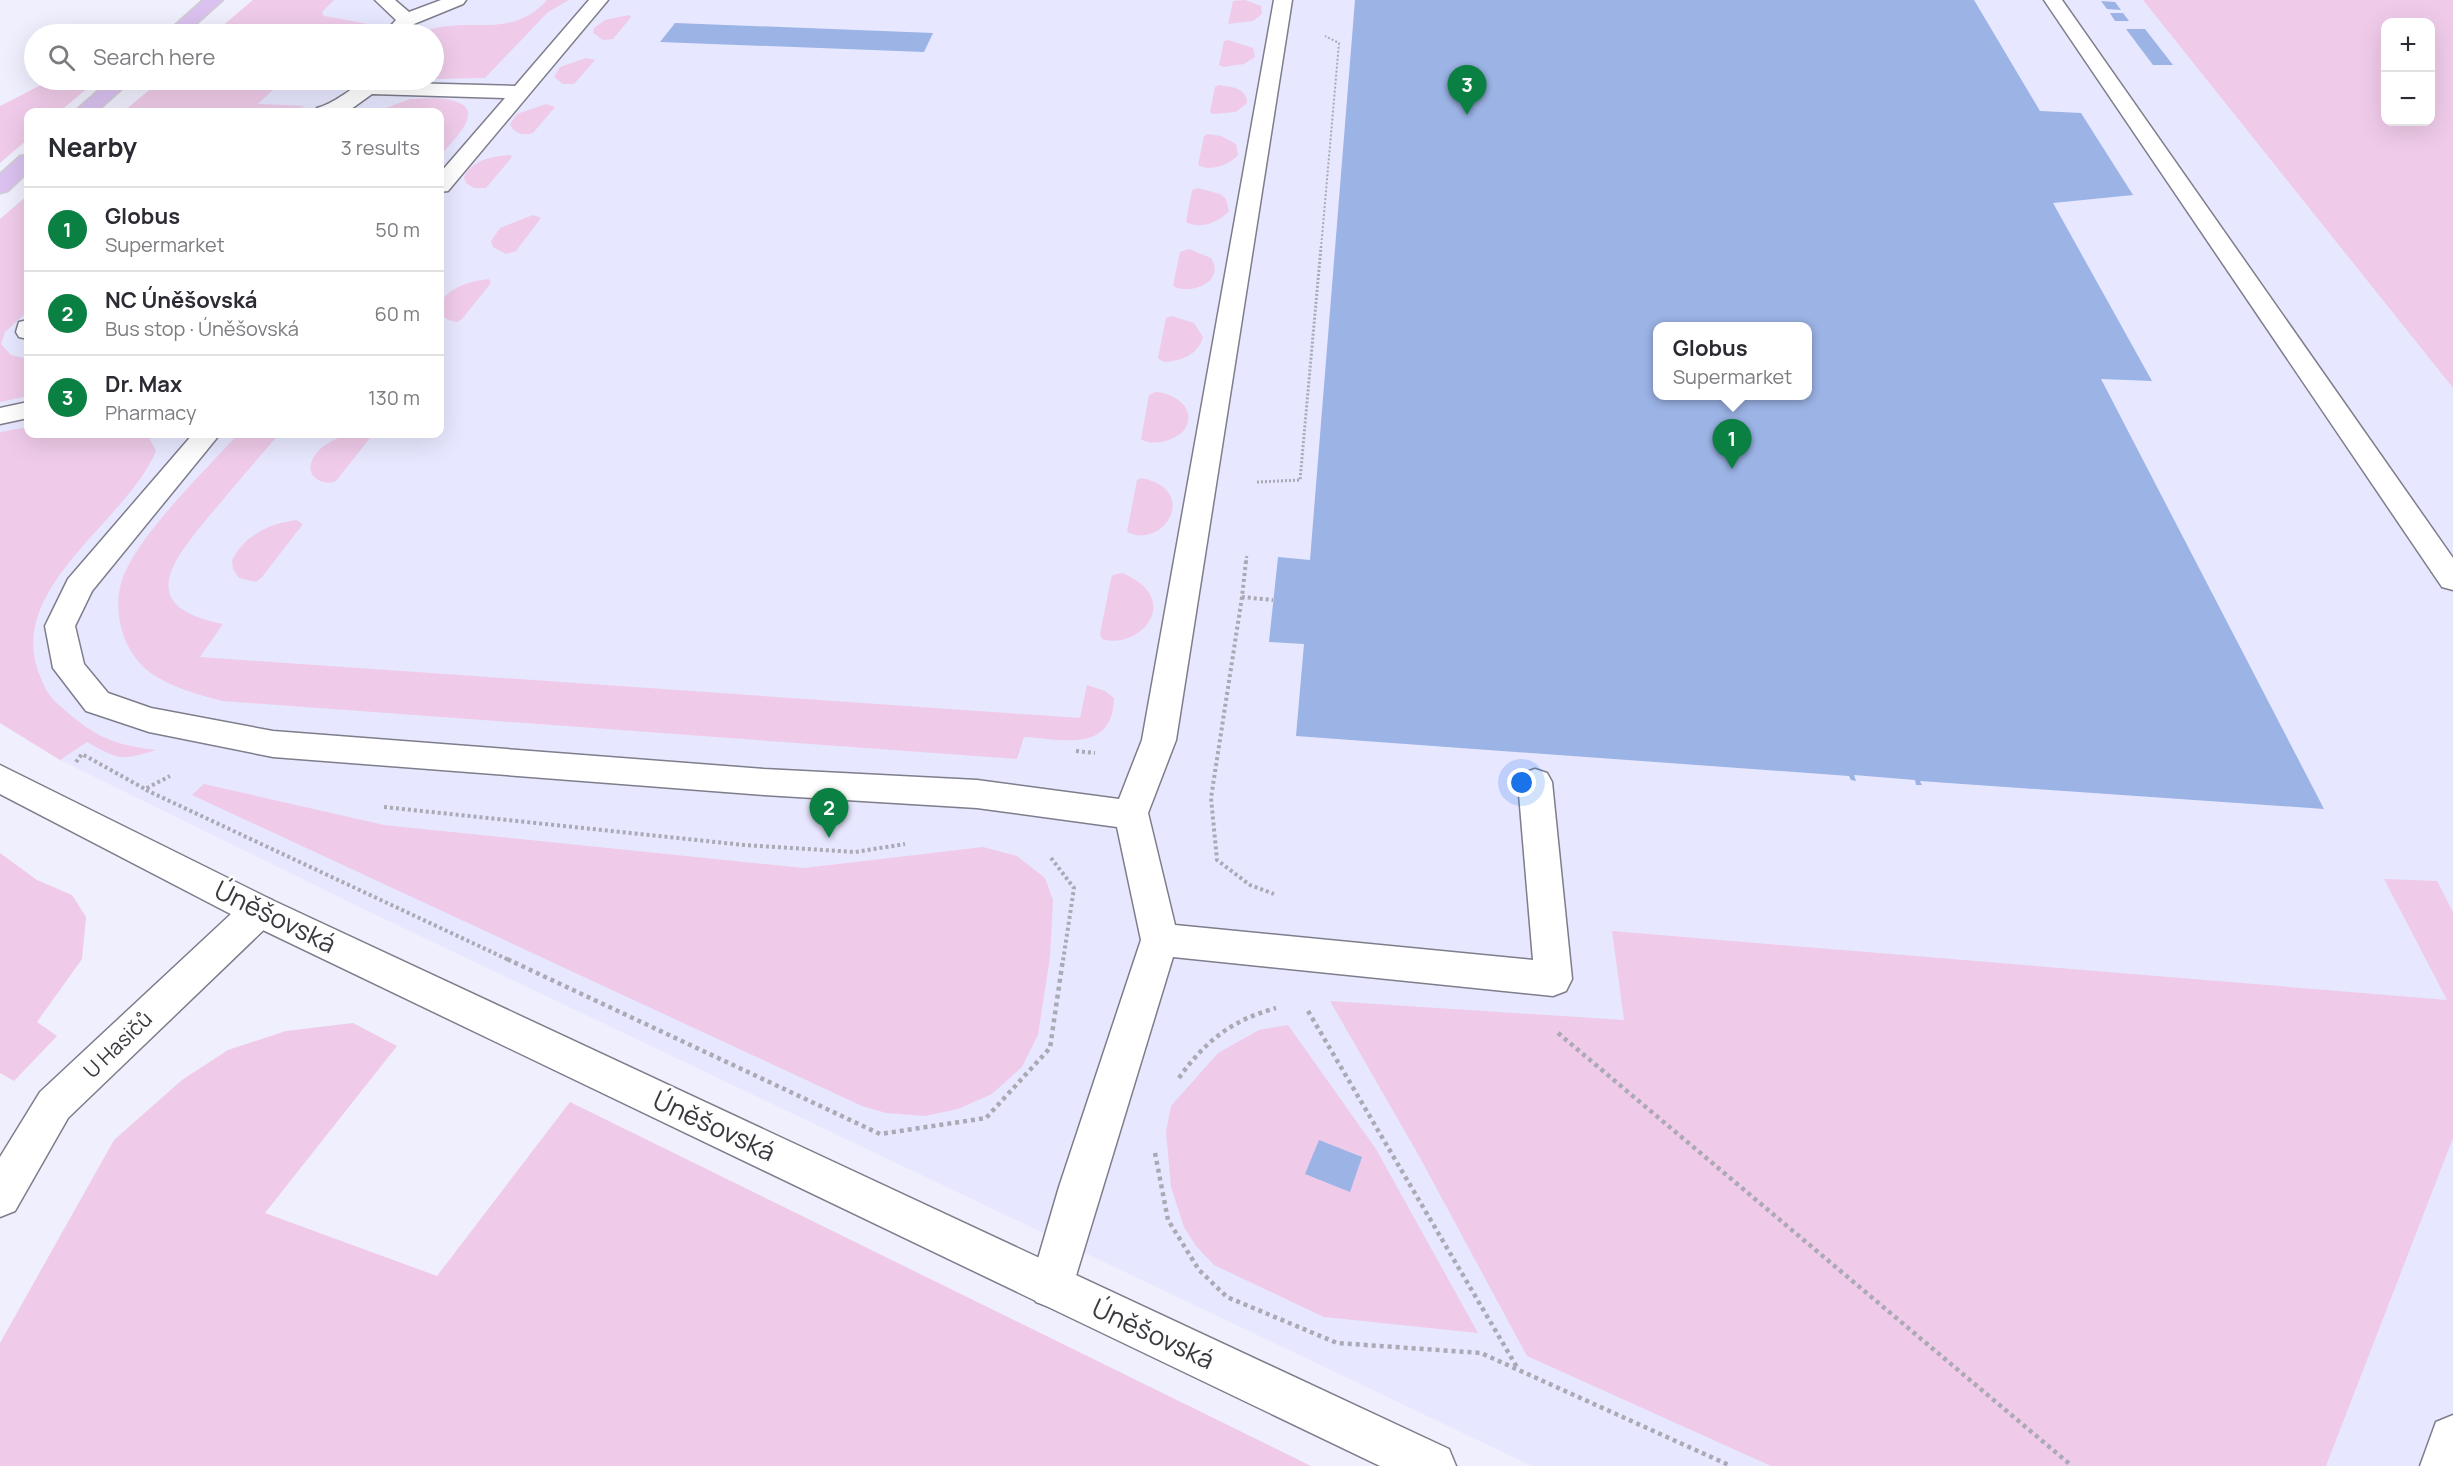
<!DOCTYPE html>
<meta charset="utf-8">
<style>
body{margin:0;font-family:Manrope,sans-serif;background:#f2f2f3;color:#2b2b33}
.controls{position:absolute;right:18px;top:18px;display:grid;overflow:hidden;border-radius:12px;box-shadow:0 6px 24px #0002}
.controls button{width:54px;height:54px;display:grid;place-items:center;padding:0;border:0;border-bottom:2px solid #e1e1e2;background:#fff;color:#2b2b33;font:30px sans-serif}
.you{position:absolute;left:1522px;top:783px;width:21px;height:21px;margin:-15px;border:4px solid #fff;border-radius:50%;background:#1a73e8;box-shadow:0 0 0 9px #1a73e833}
.badge{display:grid;place-items:center;width:39px;height:39px;border-radius:50%;background:#0b8043;color:#fff;font-size:20px;font-weight:700}
.pin{position:absolute;translate:-50% -50px;filter:drop-shadow(0 2px 3px #0008)}
.pin::after{content:'';position:absolute;top:32px;width:21px;height:18px;background:inherit;clip-path:polygon(0 0,100% 0,50% 100%)}
.popup{position:absolute;left:1653px;top:322px;width:159px;height:78px;box-sizing:border-box;display:grid;place-content:center;border-radius:12px;background:#fff;filter:drop-shadow(0 2px 4px #0005);font-size:20px;white-space:nowrap;color:#7c7c81}
.popup b{font-size:22px;color:#2b2b33}
.popup::after{content:'';position:absolute;left:50%;top:100%;margin-left:-12px;border:12px solid transparent;border-top-color:#fff}
.list{margin:0;padding:0;list-style:none}
h2{display:flex;justify-content:space-between;align-items:center;height:78px;margin:0;padding:0 24px;font-size:26px}
h2 small{font-size:20px;font-weight:400;color:#7c7c81}
.list li{display:grid;grid-template-columns:39px 1fr auto;gap:18px;align-items:center;box-sizing:border-box;height:84px;padding:0 24px;border-top:2px solid #e1e1e2}
.list b{display:block;font-size:22px;white-space:nowrap}
.list p{margin:0;font-size:20px;white-space:nowrap;color:#7c7c81}
.list em{font-size:20px;font-style:normal;color:#7c7c81}
.icon{flex:none;width:33px;height:33px;fill:none;stroke:currentColor;stroke-width:2;stroke-linecap:round;stroke-linejoin:round}
.map{position:relative;flex:none;width:2453px;height:1466px;overflow:hidden}
.search{position:absolute;background:#fff;box-shadow:0 6px 24px #0002;left:24px;top:24px;width:420px;height:66px;display:flex;align-items:center;gap:15px;box-sizing:border-box;padding:0 21px;border-radius:33px;color:#7c7c81;font-size:22px}
.panel{position:absolute;background:#fff;box-shadow:0 6px 24px #0002;left:24px;top:108px;width:420px;height:330px;border-radius:12px}
.map>svg:first-child{display:block}
.built{fill:#e7e7ff;fill-rule:evenodd}
.green{fill:#efcbe9;fill-rule:evenodd}
.building{fill:#9bb3e5;fill-rule:evenodd}
.lines{fill:none;stroke-linecap:round;stroke-linejoin:round}
.lane-casing{stroke:#7d7d8b;stroke-width:3}
.street-casing{stroke:#7d7d8b;stroke-width:3}
.primary-casing{stroke:#cfcfd1;stroke-width:3}
.path-far3{stroke:#aaa9b4;stroke-width:2;stroke-dasharray:2 2;stroke-linecap:butt}
.path-far2{stroke:#aaa9b4;stroke-width:3;stroke-dasharray:2 2;stroke-linecap:butt}
.path-far1{stroke:#aaa9b4;stroke-width:4;stroke-dasharray:3 3;stroke-linecap:butt}
.path{stroke:#aaa9b4;stroke-width:4.5;stroke-dasharray:4 4;stroke-linecap:butt}
.lane{fill:#fff;fill-rule:evenodd}
.street{fill:#fff;fill-rule:evenodd}
.primary{fill:#dac1ef;fill-rule:evenodd}
.labels{text-anchor:middle;stroke-width:5;stroke-linejoin:round;paint-order:stroke}
.street-label{font-size:21px;fill:#38383e;stroke:#fefefe}
.near-street-label{font-size:26px;fill:#38383e;stroke:#fefefe}
</style>
<div class="map">
<svg width="2453" height="1466" viewBox="0 0 2453 1466">
<rect width="100%" height="100%" fill="#f0effd"/>
<path class="built" d="M253,0H2143L2453,388V1466H1532L353,904L60,760L0,723V219L28,195V434H440V112H123L161,80H434V34H213ZM1657,326H1807V396H1657Z"/>
<g class="green">
<polygon points="253,0 334,0 322,12 324,16 368,24 371,31 367,34 213,34"/>
<path d="M547,0H569L548,12L485,78L434,79V34H419C466,12 508,43 547,0Z"/>
<polygon points="1245,0 1261,6 1262,14 1253,21 1228,24 1233,1"/>
<path d="M2143,0H2453V388ZM2386,22H2430V122H2386Z"/>
<polygon points="629,15 631,17 613,39 603,40 593,33 594,28 605,20"/>
<polygon points="1228,40 1253,48 1255,57 1244,64 1223,67 1219,65 1224,41"/>
<polygon points="586,58 595,60 574,84 563,84 554,77 560,67"/>
<polygon points="161,80 283,80 258,104 306,106 286,112 123,112"/>
<path d="M1219,85C1232,87 1247,88 1247,103L1236,112L1213,114L1210,112L1215,87Z"/>
<polygon points="39,86 89,87 59,112 28,112 28,139 0,163 0,106"/>
<path d="M435,98C493,102 462,131 440,156V112H375L410,99Z"/>
<path d="M546,104L555,107L533,133C524,136 514,134 510,124L517,114Z"/>
<path d="M1208,134L1221,136L1236,144L1238,155C1229,165 1211,172 1198,165L1204,136Z"/>
<path d="M510,155L512,157L486,188H474L466,183L464,177C472,160 493,156 510,155Z"/>
<path d="M1198,188L1220,194L1226,199L1229,211C1220,222 1200,230 1186,222L1192,190Z"/>
<polygon points="28,195 28,311 5,332 1,344 11,355 28,359 28,396 0,402 0,219"/>
<polygon points="533,215 541,218 516,251 506,254 493,247 491,241 500,228"/>
<path d="M1189,249L1211,258C1226,281 1192,296 1173,286L1180,252Z"/>
<path d="M489,279L491,283L462,319L457,322L448,320L440,314V304C448,287 471,281 489,279Z"/>
<path d="M1172,316L1194,323L1203,337C1198,355 1181,361 1164,362L1158,358L1166,318Z"/>
<path d="M1155,392C1171,392 1195,406 1187,425C1182,439 1153,448 1141,439L1149,395Z"/>
<path d="M28,427V434H147L156,451C127,521 8,586 38,671C44,686 47,695 59,705C92,735 112,745 156,750C120,761 120,760 87,742L60,760L0,723V432Z"/>
<path d="M238,434H279C258,458 237,483 216,508C177,555 129,606 223,624L200,657L1080,718L1087,685L1105,691L1114,698C1113,754 1061,739 1024,737L1017,759L222,701C200,695 177,689 157,677C121,656 108,605 127,568C151,522 203,473 238,434Z"/>
<path d="M352,434H373L336,481C325,486 307,478 311,464C315,447 337,437 352,434Z"/>
<path d="M1142,478C1201,491 1163,550 1127,532L1137,480Z"/>
<path d="M296,520L303,524L262,577L256,582L239,578L233,569L232,560C245,535 269,524 296,520Z"/>
<path d="M1122,573C1186,600 1138,651 1102,639L1100,634L1111,579L1113,575Z"/>
<polygon points="204,784 384,825 804,868 983,847 1017,856 1045,878 1053,900 1050,957 1038,1035 1022,1067 992,1094 958,1109 925,1116 886,1113 862,1106 192,795"/>
<polygon points="0,853 37,880 72,895 86,917 82,959 37,1022 57,1036 14,1081 0,1073"/>
<polygon points="2384,879 2437,881 2453,912 2453,1138 2326,1466 1771,1466 1527,1356 1419,1156 1330,1001 1624,1020 1612,931 2447,1000"/>
<polygon points="353,1023 397,1046 265,1213 437,1276 570,1102 1311,1466 0,1466 0,1343 114,1140 182,1080 228,1050 286,1031"/>
<polygon points="1288,1025 1376,1149 1478,1333 1324,1317 1214,1265 1196,1246 1184,1227 1171,1187 1166,1132 1171,1106 1218,1053 1259,1030"/>
</g>
<g class="building">
<path d="M1355,0H1974L2040,111L2081,113L2133,195L2053,203L2152,381L2101,379L2324,809L1920,781L1922,785H1916L1915,780L1854,775L1856,781L1851,780L1849,776L1296,736L1304,644L1269,642L1278,557L1310,560ZM1657,326H1807V396H1657Z"/>
<polygon points="2101,1 2115,2 2121,10 2107,9"/>
<polygon points="2110,13 2123,13 2129,21 2115,21"/>
<polygon points="675,23 933,33 924,52 660,42"/>
<polygon points="2126,29 2145,29 2173,65 2153,65"/>
<polygon points="1319,1140 1362,1157 1350,1192 1305,1174"/>
</g>
<g class="lines">
<defs>
<g id="lane">
<polygon points="375,0 395,0 409,12 441,0 466,0 463,4 414,24 402,34 383,34 396,20"/>
<path d="M589,0H608L448,191L440,192V173L505,98L372,94L347,112H314L317,108C339,102 349,87 368,82L515,86Z"/>
<polygon points="1274,0 1292,0 1176,740 1148,813 1175,925 1533,960 1518,782 1523,773 1535,769 1547,773 1552,782 1572,979 1566,991 1553,996 1173,957 1068,1302 1052,1308 1036,1302 1030,1286 1059,1187 1141,940 1117,827 977,808 764,795 273,757 149,732 86,711 53,668 45,626 68,579 193,434 220,434 92,591 75,626 84,664 108,693 151,708 273,731 764,769 977,780 1119,799 1142,740"/>
<polygon points="2044,0 2062,0 2453,558 2453,590 2442,587"/>
<polygon points="28,320 28,339 19,337 16,332 19,322"/>
<polygon points="28,402 28,418 0,424 0,408"/>
<polygon points="259,895 272,900 277,911 272,922 68,1118 15,1211 0,1217 0,1157 40,1092 246,900"/>
<polygon points="2453,1415 2453,1466 2420,1466 2436,1422"/>
</g>
<polygon id="street" points="0,765 272,900 1449,1449 1456,1466 1380,1466 246,922 0,794"/>
<g id="primary">
<polygon points="203,0 223,0 185,34 165,34"/>
<polygon points="110,80 132,80 96,112 74,112"/>
<polygon points="28,155 28,172 8,191 0,193 0,174 20,156"/>
</g>
</defs>
<use href="#lane" class="lane-casing"/>
<use href="#street" class="street-casing"/>
<use href="#primary" class="primary-casing"/>
<polyline class="path-far3" points="1321,248 1339,43 1325,36"/>
<g class="path-far2">
<polyline points="1257,482 1300,480 1321,247"/>
<polyline points="1246,562 1247,555"/>
</g>
<g class="path-far1">
<polyline points="1246,561 1242,597 1273,600"/>
<polyline points="1242,597 1211,798 1217,860 1250,885 1274,894"/>
<polyline points="1076,751 1095,753"/>
<polyline points="76,762 82,754 145,789 170,776"/>
<polyline points="146,790 511,961"/>
<polyline points="384,807 744,845 855,852 905,844"/>
<polyline points="1051,858 1074,888 1063,961"/>
</g>
<g class="path">
<polyline points="507,959 880,1134 986,1118 1050,1048 1063,959"/>
<polyline points="1308,1011 1518,1369"/>
<polyline points="1558,1033 2072,1466"/>
<path d="M1179,1078C1205,1041 1232,1020 1276,1008"/>
<polyline points="1155,1153 1168,1220 1199,1270 1227,1297 1337,1343 1481,1353 1731,1466"/>
</g>
<use href="#lane" class="lane"/>
<use href="#street" class="street"/>
<use href="#primary" class="primary"/>
</g>
<g class="labels">
<g class="street-label">
<text transform="translate(118 1045) rotate(-44)" y="7">U Hasičů</text>
</g>
<g class="near-street-label">
<text transform="translate(275 917) rotate(26)" y="9">Úněšovská</text>
<text transform="translate(714 1126) rotate(25)" y="9">Úněšovská</text>
<text transform="translate(1153 1334) rotate(25)" y="9">Úněšovská</text>
</g>
</g>
</svg>
<div class="controls">
<button>+</button>
<button>−</button>
</div>
<div class="you"></div>
<div class="pin badge" style="left:1732px;top:469px">1</div>
<div class="popup"><b>Globus</b>Supermarket</div>
<div class="pin badge" style="left:829px;top:838px">2</div>
<div class="pin badge" style="left:1467px;top:115px">3</div>
<div class="search"><svg class="icon" aria-label="search" viewBox="0 0 24 24"><circle cx="10" cy="10" r="6"/><path d="M15 15l6 6"/></svg>Search here</div>
<section class="panel">
<h2>Nearby<small>3 results</small></h2>
<ul class="list">
<li><span class="badge">1</span><div><b>Globus</b><p>Supermarket</p></div><em>50 m</em></li>
<li><span class="badge">2</span><div><b>NC Úněšovská</b><p>Bus stop · Úněšovská</p></div><em>60 m</em></li>
<li><span class="badge">3</span><div><b>Dr. Max</b><p>Pharmacy</p></div><em>130 m</em></li>
</ul>
</section>
</div>
